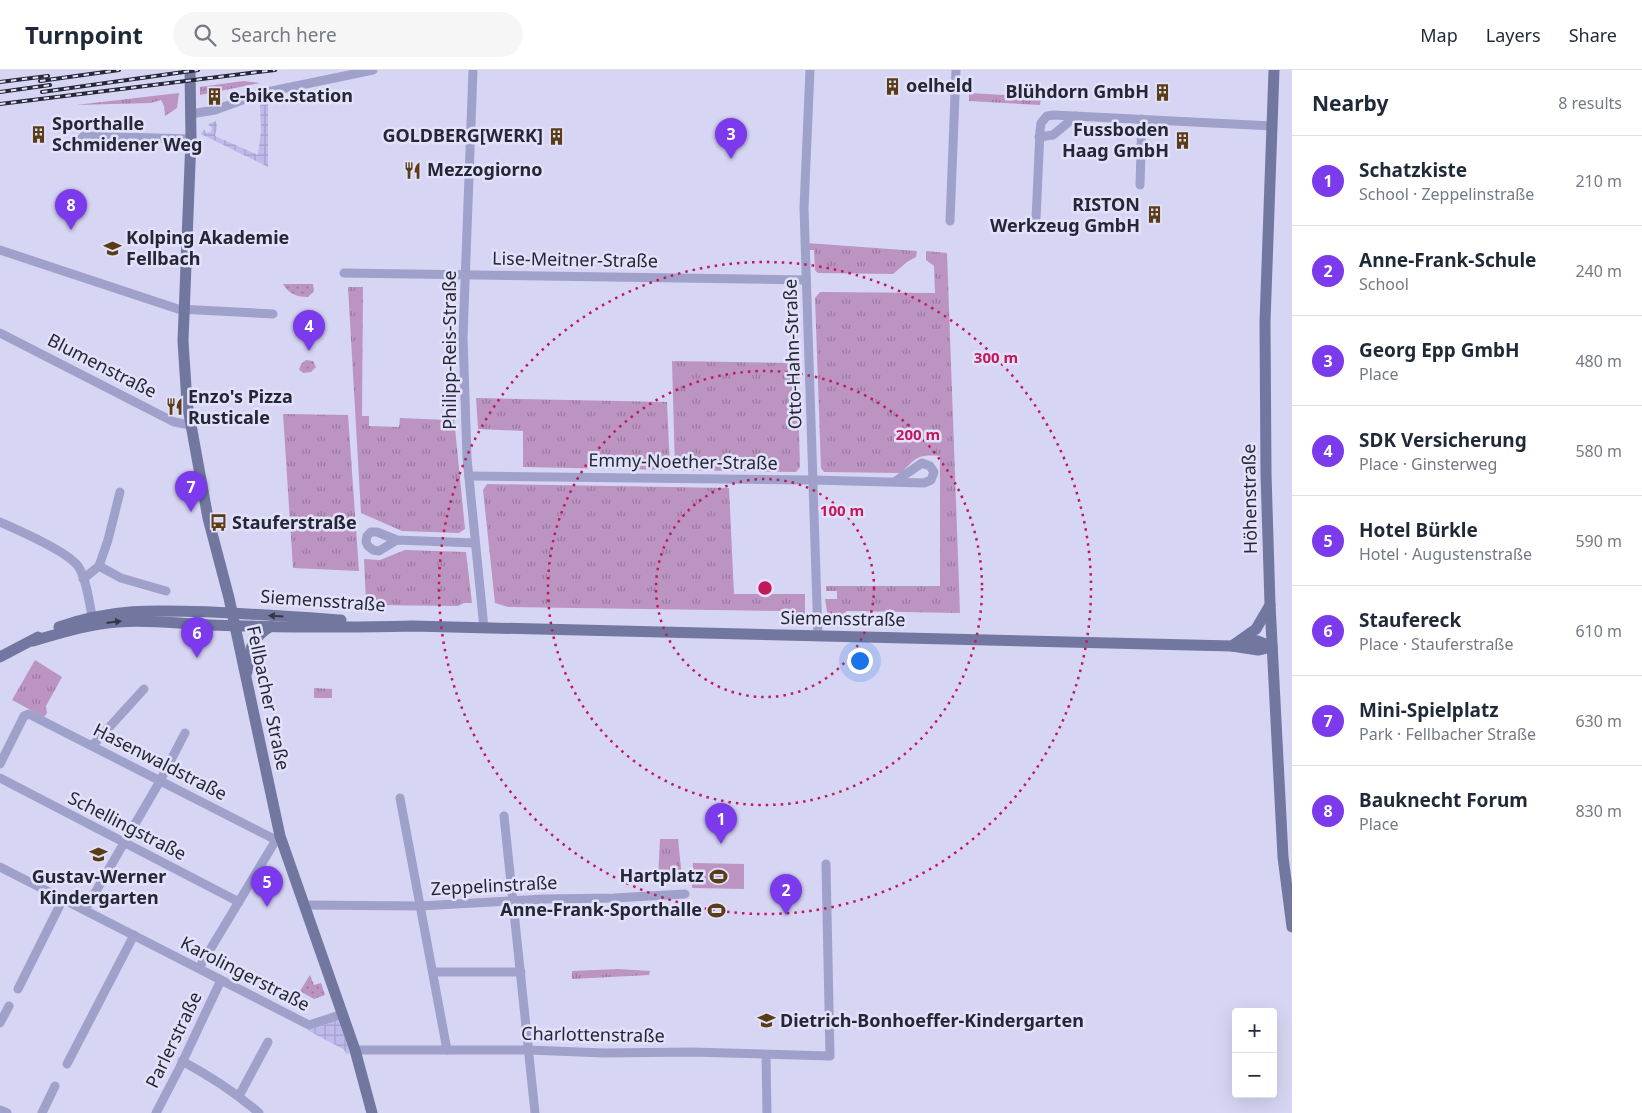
<!DOCTYPE html>
<meta charset="utf-8">
<style>
body{margin:0;font-family:"Noto Sans",sans-serif;background:#f6f6f7;color:#1f2937}
.controls{position:absolute;right:15px;bottom:15px;display:grid;overflow:hidden;border-radius:5px;box-shadow:0 5px 20px #0002}
.controls button{width:45px;height:45px;display:grid;place-items:center;padding:0;border:0;border-bottom:1px solid #e0e1e3;background:#fff;color:#1f2937;font:25px sans-serif}
.you{position:absolute;left:859px;top:590px;width:18px;height:18px;margin:-12px;border:4px solid #fff;border-radius:50%;background:#1a73e8;box-shadow:0 0 0 8px #1a73e833}
.badge{display:grid;place-items:center;width:32px;height:32px;border-radius:50%;background:#7c3aed;color:#fff;font-size:16px;font-weight:700}
.pin{position:absolute;translate:-50% -41px;filter:drop-shadow(0 1px 2px #0008)}
.pin::after{content:'';position:absolute;top:26px;width:18px;height:15px;background:inherit;clip-path:polygon(0 0,100% 0,50% 100%)}
.list{margin:0;padding:0;list-style:none}
h2{display:flex;justify-content:space-between;align-items:center;height:65px;margin:0;padding:0 20px;font-size:21px}
h2 small{font-size:16px;font-weight:400;color:#747a83}
.list li{display:grid;grid-template-columns:32px 1fr auto;gap:15px;align-items:center;box-sizing:border-box;height:90px;padding:0 20px;border-top:1px solid #e0e1e3}
.list b{display:block;font-size:19px;white-space:nowrap}
.list p{margin:0;font-size:16px;white-space:nowrap;color:#747a83}
.list em{font-size:16px;font-style:normal;color:#747a83}
.icon{flex:none;width:28px;height:28px;fill:none;stroke:currentColor;stroke-width:2;stroke-linecap:round;stroke-linejoin:round}
.map{position:relative;flex:none;width:1292px;height:1043px;overflow:hidden}
header{display:flex;align-items:center;gap:30px;box-sizing:border-box;height:70px;padding:0 25px;background:#fff;border-bottom:1px solid #e0e1e3}
header strong{font-size:24px}
nav{display:flex;gap:28px;margin-inline-start:auto;font-size:18px}
.search{width:350px;height:45px;background:#f6f6f7;display:flex;align-items:center;gap:12px;box-sizing:border-box;padding:0 18px;border-radius:28px;color:#747a83;font-size:19px}
main{display:flex}
aside{flex:1;background:#fff}
.map>svg:first-child{display:block}
.grass{fill:url(#grass-tufts)}
.garden{fill:url(#garden-dots)}
.pitch{fill:#bc94c2}
.plaza{fill:url(#plaza-grid)}
.lines{fill:none;stroke-linecap:round;stroke-linejoin:round}
.street{stroke:#a0a1cb;stroke-width:9}
.secondary{stroke:#72779f;stroke-width:11}
.rail-casing{stroke:#242735;stroke-width:4}
.rail{stroke:#e3e1fa;stroke-width:2;stroke-dasharray:5.5;stroke-linecap:butt}
.oneway{fill:#34374a}
.ring{fill:none;stroke:#c2185b;stroke-width:2.5;stroke-dasharray:2.5 5}
.labels{text-anchor:middle;stroke-width:5;stroke-linejoin:round;paint-order:stroke}
.poi-label{font-size:18px;font-weight:bold;fill:#242735;stroke:#e3e1fa;text-anchor:start}
.street-label{font-size:18px;fill:#242735;stroke:#e3e1fa}
.centre{fill:#c2185b;stroke:#e3e1fa;stroke-width:2.5}
.ring-label{font-size:15px;text-anchor:middle;font-weight:bold;fill:#c2185b;stroke:#e3e1fa;stroke-width:5;stroke-linejoin:round;paint-order:stroke}
</style>
<header>
<strong>Turnpoint</strong>
<div class="search"><svg class="icon" aria-label="search" viewBox="0 0 24 24"><circle cx="10" cy="10" r="6"/><path d="M15 15l6 6"/></svg>Search here</div>
<nav><a>Map</a><a>Layers</a><a>Share</a></nav>
</header>
<main>
<div class="map">
<svg width="1292" height="1043" viewBox="0 0 1292 1043">
<defs>
<pattern id="grass-tufts" width="24" height="20" patternUnits="userSpaceOnUse" patternTransform="scale(1.25)"><rect width="24" height="20" fill="#bc94c2"/><path d="M3 7l-1-3M5 7V3M7 7l1-3M15 17l-1-3M17 17v-4M19 17l1-3" fill="none" stroke="#99799e"/></pattern>
<pattern id="garden-dots" width="8" height="8" patternUnits="userSpaceOnUse" patternTransform="scale(1.25)"><rect width="8" height="8" fill="#bc94c2"/><path d="M2 2h.1M6 6h.1" fill="none" stroke="#99799e" stroke-width="1.8" stroke-linecap="round"/></pattern>
<pattern id="plaza-grid" width="8" height="8" patternUnits="userSpaceOnUse" patternTransform="scale(1.25)"><rect width="8" height="8" fill="#bebaec"/><path d="M0 4h8M4 0v8" fill="none" stroke="#a3a0cb"/></pattern>
</defs>
<rect width="100%" height="100%" fill="#d6d5f3"/>
<g class="grass">
<polygon points="243,11 260,13 200,25 200,17"/>
<polygon points="179,23 177,38 165,46 164,36 161,30 151,33 76,35"/>
<polygon points="969,23 1041,27 1040,35 969,31"/>
<polygon points="807,173 917,181 916,187 907,192 893,204 818,203 815,200 814,180 807,180"/>
<path d="M926,181L947,183L960,543L847,541L838,547H828L825,529H837V521H826V516H940V386C917,384 916,388 901,403L824,402L821,398L815,228L820,222L935,223L934,196L926,190Z"/>
<polygon points="348,217 363,217 362,346 369,346 369,356 399,357 400,348 447,350 454,348 465,459 459,463 402,461 361,443"/>
<polygon points="672,291 797,293 800,397 796,402 675,400"/>
<polygon points="476,328 667,332 670,400 523,397 523,361 478,359"/>
<polygon points="283,344 348,345 359,501 293,498"/>
<polygon points="487,414 729,418 734,524 805,524 805,547 794,546 785,541 508,537 495,533 483,420"/>
<polygon points="405,480 466,482 472,533 464,533 458,536 369,535 366,532 364,489 380,490"/>
<polygon points="35,590 62,607 46,636 47,643 44,647 12,630"/>
<polygon points="314,618 332,619 332,628 314,628"/>
<polygon points="660,769 678,769 682,808 658,808"/>
<polygon points="618,899 650,901 649,905 572,909 572,901"/>
</g>
<g class="garden">
<path d="M283,214H313L314,221L308,227C297,227 289,224 283,214Z"/>
<polygon points="306,290 313,291 316,297 311,302 304,303 299,300 301,294"/>
<polygon points="310,905 314,915 321,913 325,925 314,929 300,921"/>
</g>
<polygon class="pitch" points="693,793 744,794 744,819 692,818"/>
<g class="plaza">
<polygon points="268,33 268,97 201,64 204,59 206,63 211,62 212,58 208,54 216,51 217,57 215,66 258,85 261,61 260,35"/>
<polygon points="339,950 350,983 347,984 343,979 307,960"/>
</g>
<g class="lines">
<g class="street">
<polyline points="473,0 463,267 467,388 484,558"/>
<polyline points="810,0 804,138 818,566"/>
<polyline points="190,44 215,40 262,23 373,0"/>
<polyline points="1039,67 1053,65 1076,46"/>
<polyline points="80,70 84,66 191,69"/>
<polyline points="1140,115 1142,49"/>
<polyline points="1036,149 1040,61 1041,53 1047,46 1054,45 1273,56"/>
<polyline points="950,151 956,0"/>
<polyline points="0,180 178,239 273,244"/>
<polyline points="344,203 806,210"/>
<polyline points="0,263 174,352 190,355"/>
<polyline points="469,406 813,410 924,413 931,410 934,402 930,396 922,393 896,411"/>
<path d="M0,452C18,460 67,481 78,496C87,509 90,537 93,552"/>
<polyline points="397,470 379,481 373,480 368,476 366,472 367,466 371,462 377,462 397,470 475,473"/>
<polyline points="99,496 121,508 166,521"/>
<polyline points="83,509 99,496 108,470 120,422"/>
<polyline points="93,675 144,619"/>
<polyline points="0,694 24,646 29,644 276,770"/>
<polyline points="0,708 239,832"/>
<polyline points="400,728 447,980"/>
<polyline points="504,746 535,1043"/>
<polyline points="0,797 309,955 343,944"/>
<polyline points="304,835 420,836 544,829 614,828 685,824"/>
<polyline points="85,840 160,711 185,663"/>
<polyline points="199,898 276,770 280,766"/>
<polyline points="433,902 521,902"/>
<polyline points="18,919 63,829"/>
<polyline points="0,953 9,936"/>
<polyline points="355,980 529,980 604,983 691,982 830,986 826,794"/>
<polyline points="766,986 767,1043"/>
<path d="M182,991C210,1006 235,1022 259,1043"/>
<polyline points="67,994 134,865"/>
<polyline points="239,1026 268,972"/>
<polyline points="0,1040 7,1043"/>
<polyline points="42,1043 55,1016"/>
<polyline points="156,1043 180,997 221,910"/>
</g>
<g class="secondary">
<polyline points="190,0 191,69 183,271 187,333 208,448 229,528 280,766 355,980 372,1043"/>
<polyline points="1274,0 1265,252 1266,404 1270,534 1283,787 1292,857"/>
<path d="M59,557C113,538 155,540 211,542C254,544 297,547 341,550"/>
<polyline points="1241,570 1258,571 1272,577"/>
<path d="M33,571C61,563 89,554 118,552C149,549 179,554 210,555C277,557 345,558 412,556L1232,576L1258,580L1272,577"/>
<polyline points="1232,576 1256,559 1270,535"/>
<polyline points="0,587 38,567"/>
<path d="M247,602C250,579 250,569 271,556"/>
</g>
<defs>
<g id="rail">
<polyline points="40,11 119,0"/>
<polyline points="0,12 48,6"/>
<polyline points="0,22 50,15"/>
<polyline points="42,22 198,0"/>
<polyline points="0,34 275,0"/>
</g>
</defs>
<use href="#rail" class="rail-casing"/>
<use href="#rail" class="rail"/>
</g>
<defs><path id="oneway-solid" d="M-6-.8H1V-3.2L6.5 0L1 3.2V.8H-6Z" transform="scale(1.25)"/></defs>
<g class="oneway">
<use href="#oneway-solid" transform="translate(276 546) rotate(-176)"/>
<use href="#oneway-solid" transform="translate(114 552) rotate(-7)"/>
</g>
<g class="ring">
<circle cx="765" cy="518" r="109"/>
<circle cx="765" cy="518" r="217"/>
<circle cx="765" cy="518" r="326"/>
</g>
<defs>
<symbol id="building-bare" viewBox="-9 -9 18 18"><path d="M-4-6H4V6H1V3H-1V6H-4ZM-2.5-4.3h1.7v1.8h-1.7ZM.8-4.3h1.7v1.8H.8ZM-2.5-1h1.7V.8h-1.7ZM.8-1h1.7V.8H.8Z" fill="#593d17" stroke="#e3e1fa" stroke-width="2.5" paint-order="stroke"/></symbol>
<symbol id="restaurant-bare" viewBox="-9 -9 18 18"><path d="M-5-6h1v4h1v-4h1v4h1v-4h1v5L-1.5 .5V6h-2V.5L-5-1ZM5-6V6H3V1.5H1.5Q1.5-4 5-6Z" fill="#593d17" stroke="#e3e1fa" stroke-width="2.5" paint-order="stroke"/></symbol>
<symbol id="school-bare" viewBox="-9 -9 18 18"><path d="M0-5L7-2L0 1L-7-2ZM-4 1L0 2.5L4 1V4Q0 6-4 4Z" fill="#593d17" stroke="#e3e1fa" stroke-width="2.5" paint-order="stroke"/></symbol>
<symbol id="bus-bare" viewBox="-9 -9 18 18"><path d="M-5-6H5V4H4V6H2V4H-2V6H-4V4H-5ZM-3.5-4V0h7V-4ZM-3.5 1.2v1.5H-2V1.2ZM2 1.2v1.5H3.5V1.2Z" fill="#593d17" stroke="#e3e1fa" stroke-width="2.5" paint-order="stroke"/></symbol>
<symbol id="stadium-bare" viewBox="-9 -9 18 18"><path d="M0-5a6.5 5 0 1 0 0 10a6.5 5 0 1 0 0-10ZM-3.5-1.8h7v3.6h-7Z" fill="#593d17" stroke="#e3e1fa" stroke-width="2.5" paint-order="stroke"/></symbol>
</defs>
<g fill-rule="evenodd">
<use href="#building-bare" x="880" y="4" width="25" height="25"/>
<use href="#building-bare" x="1150" y="10" width="25" height="25"/>
<use href="#building-bare" x="202" y="14" width="25" height="25"/>
<use href="#building-bare" x="26" y="52" width="25" height="25"/>
<use href="#building-bare" x="544" y="54" width="25" height="25"/>
<use href="#building-bare" x="1170" y="58" width="25" height="25"/>
<use href="#restaurant-bare" x="400" y="88" width="25" height="25"/>
<use href="#building-bare" x="1142" y="132" width="25" height="25"/>
<use href="#school-bare" x="100" y="166" width="25" height="25"/>
<use href="#restaurant-bare" x="162" y="324" width="25" height="25"/>
<use href="#bus-bare" x="206" y="440" width="25" height="25"/>
<use href="#school-bare" x="86" y="772" width="25" height="25"/>
<use href="#stadium-bare" x="706" y="794" width="25" height="25"/>
<use href="#stadium-bare" x="704" y="828" width="25" height="25"/>
<use href="#school-bare" x="754" y="938" width="25" height="25"/>
</g>
<g class="labels">
<g class="poi-label">
<text x="906" y="22">oelheld</text>
<text x="1149" y="28" text-anchor="end">Blühdorn GmbH</text>
<text x="229" y="32">e-bike.station</text>
<text x="52" y="60">Sporthalle<tspan x="52" dy="21">Schmidener Weg</tspan></text>
<text x="1169" y="66" text-anchor="end">Fussboden<tspan x="1169" dy="21">Haag GmbH</tspan></text>
<text x="543" y="72" text-anchor="end">GOLDBERG[WERK]</text>
<text x="427" y="106">Mezzogiorno</text>
<text x="1140" y="141" text-anchor="end">RISTON<tspan x="1140" dy="21">Werkzeug GmbH</tspan></text>
<text x="126" y="174">Kolping Akademie<tspan x="126" dy="21">Fellbach</tspan></text>
<text x="188" y="333">Enzo's Pizza<tspan x="188" dy="21">Rusticale</tspan></text>
<text x="232" y="459">Stauferstraße</text>
<text x="704" y="812" text-anchor="end">Hartplatz</text>
<text x="99" y="813" text-anchor="middle">Gustav-Werner<tspan x="99" dy="21">Kindergarten</tspan></text>
<text x="702" y="846" text-anchor="end">Anne-Frank-Sporthalle</text>
<text x="780" y="957">Dietrich-Bonhoeffer-Kindergarten</text>
</g>
<g class="street-label">
<text transform="translate(575 190) rotate(1)" y="6">Lise-Meitner-Straße</text>
<text transform="translate(450 280) rotate(-90)" y="6">Philipp-Reis-Straße</text>
<text transform="translate(793 284) rotate(-92)" y="6">Otto-Hahn-Straße</text>
<text transform="translate(102 296) rotate(27)" y="6">Blumenstraße</text>
<text transform="translate(683 392) rotate(1)" y="6">Emmy-Noether-Straße</text>
<text transform="translate(1250 429) rotate(-91)" y="6">Höhenstraße</text>
<text transform="translate(323 531) rotate(4)" y="6">Siemensstraße</text>
<text transform="translate(843 549) rotate(1)" y="6">Siemensstraße</text>
<text transform="translate(268 628) rotate(78)" y="6">Fellbacher Straße</text>
<text transform="translate(160 692) rotate(27)" y="6">Hasenwaldstraße</text>
<text transform="translate(127 756) rotate(27)" y="6">Schellingstraße</text>
<text transform="translate(494 816) rotate(-3)" y="6">Zeppelinstraße</text>
<text transform="translate(245 904) rotate(27)" y="6">Karolingerstraße</text>
<text transform="translate(593 965) rotate(1)" y="6">Charlottenstraße</text>
<text transform="translate(174 970) rotate(-64)" y="6">Parlerstraße</text>
</g>
</g>
<circle cx="765" cy="518" r="8" class="centre"/>
<g class="ring-label">
<text x="996" y="293">300 m</text>
<text x="918" y="370">200 m</text>
<text x="842" y="446">100 m</text>
</g>
</svg>
<div class="controls">
<button>+</button>
<button>−</button>
</div>
<div class="you"></div>
<div class="pin badge" style="left:721px;top:774px">1</div>
<div class="pin badge" style="left:786px;top:845px">2</div>
<div class="pin badge" style="left:731px;top:89px">3</div>
<div class="pin badge" style="left:309px;top:281px">4</div>
<div class="pin badge" style="left:267px;top:837px">5</div>
<div class="pin badge" style="left:197px;top:588px">6</div>
<div class="pin badge" style="left:191px;top:442px">7</div>
<div class="pin badge" style="left:71px;top:160px">8</div>
</div>
<aside>
<h2>Nearby<small>8 results</small></h2>
<ul class="list">
<li><span class="badge">1</span><div><b>Schatzkiste</b><p>School · Zeppelinstraße</p></div><em>210 m</em></li>
<li><span class="badge">2</span><div><b>Anne-Frank-Schule</b><p>School</p></div><em>240 m</em></li>
<li><span class="badge">3</span><div><b>Georg Epp GmbH</b><p>Place</p></div><em>480 m</em></li>
<li><span class="badge">4</span><div><b>SDK Versicherung</b><p>Place · Ginsterweg</p></div><em>580 m</em></li>
<li><span class="badge">5</span><div><b>Hotel Bürkle</b><p>Hotel · Augustenstraße</p></div><em>590 m</em></li>
<li><span class="badge">6</span><div><b>Staufereck</b><p>Place · Stauferstraße</p></div><em>610 m</em></li>
<li><span class="badge">7</span><div><b>Mini-Spielplatz</b><p>Park · Fellbacher Straße</p></div><em>630 m</em></li>
<li><span class="badge">8</span><div><b>Bauknecht Forum</b><p>Place</p></div><em>830 m</em></li>
</ul>
</aside>
</main>
